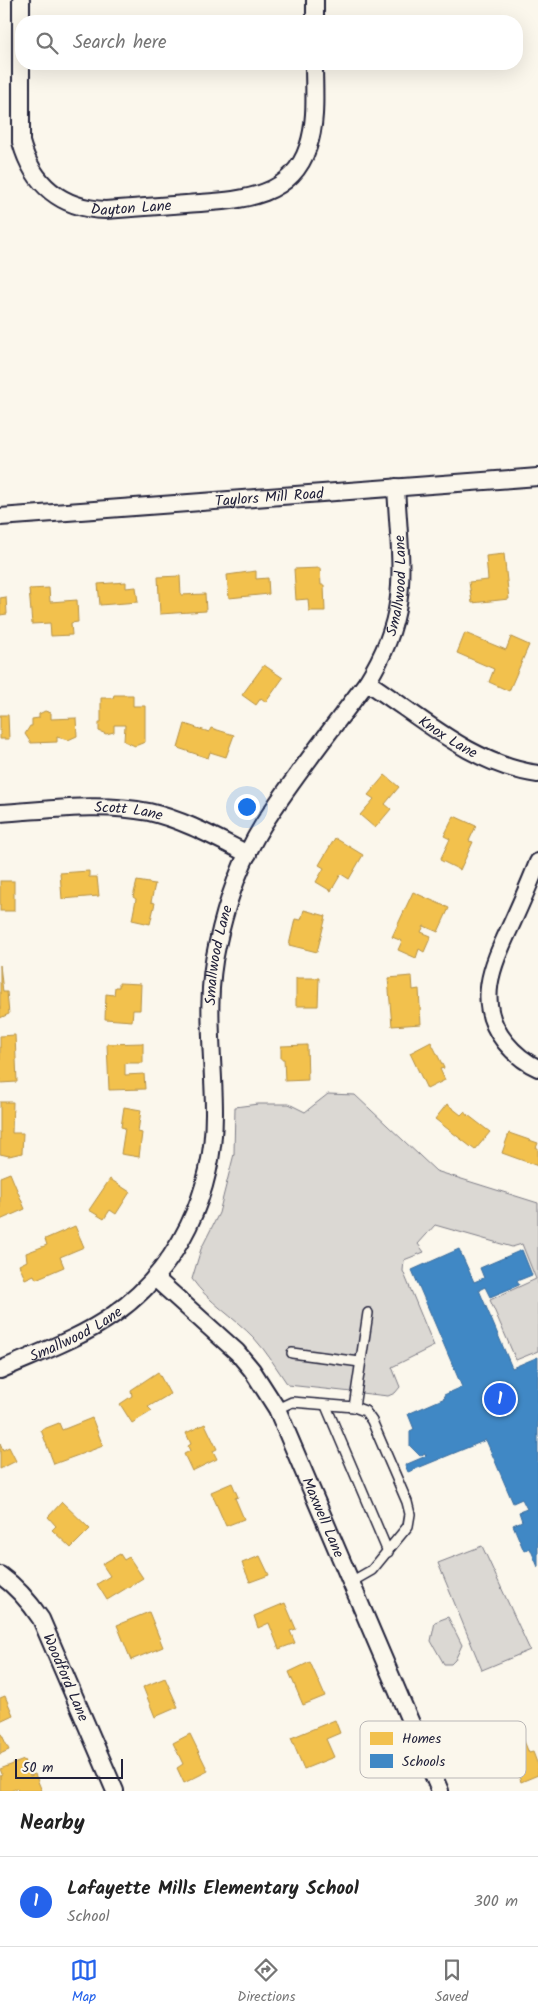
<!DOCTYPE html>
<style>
body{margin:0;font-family:Kalam,sans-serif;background:#f2f2f2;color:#222}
.scale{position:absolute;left:15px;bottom:12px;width:108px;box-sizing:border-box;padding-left:5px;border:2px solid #22223b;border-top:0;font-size:14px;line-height:18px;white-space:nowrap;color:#22223b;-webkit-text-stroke:4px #fbf7ec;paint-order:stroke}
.you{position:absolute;left:246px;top:806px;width:18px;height:18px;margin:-12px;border:4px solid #fff;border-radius:50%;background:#1a73e8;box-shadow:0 0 0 8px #1a73e833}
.badge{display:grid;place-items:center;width:32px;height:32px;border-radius:50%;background:#2563eb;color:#fff;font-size:16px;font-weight:700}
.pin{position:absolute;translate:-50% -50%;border:2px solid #fff;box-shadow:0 1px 5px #0006}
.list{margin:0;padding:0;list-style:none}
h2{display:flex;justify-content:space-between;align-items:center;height:65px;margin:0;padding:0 20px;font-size:21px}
h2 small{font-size:16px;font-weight:400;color:#767676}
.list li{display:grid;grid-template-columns:32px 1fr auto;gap:15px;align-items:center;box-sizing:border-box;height:90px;padding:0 20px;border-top:1px solid #e0e0e0}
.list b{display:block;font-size:19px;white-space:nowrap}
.list p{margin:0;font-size:16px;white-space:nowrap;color:#767676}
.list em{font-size:16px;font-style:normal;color:#767676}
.icon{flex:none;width:28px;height:28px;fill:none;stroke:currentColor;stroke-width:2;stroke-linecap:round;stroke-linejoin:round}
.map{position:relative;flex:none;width:538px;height:1791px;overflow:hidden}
.search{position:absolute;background:#fff;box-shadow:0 5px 20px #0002;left:15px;right:15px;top:15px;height:55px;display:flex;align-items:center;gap:12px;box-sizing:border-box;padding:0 18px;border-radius:20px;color:#767676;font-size:19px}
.sheet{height:155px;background:#fff}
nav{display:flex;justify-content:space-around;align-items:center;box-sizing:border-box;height:70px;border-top:1px solid #e0e0e0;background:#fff;font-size:14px;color:#767676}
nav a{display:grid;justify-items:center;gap:2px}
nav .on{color:#2563eb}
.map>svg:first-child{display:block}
.green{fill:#dbd8d3;stroke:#7e7d87}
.homes{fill:#f2c14e;stroke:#b49148}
.schools{fill:#3f88c5;stroke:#36699c}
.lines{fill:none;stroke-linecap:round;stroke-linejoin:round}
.lane-casing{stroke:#22223b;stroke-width:12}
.street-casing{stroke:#22223b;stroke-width:20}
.lane{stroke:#fbf7ec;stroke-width:9}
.street{stroke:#fbf7ec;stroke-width:16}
.labels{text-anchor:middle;stroke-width:5;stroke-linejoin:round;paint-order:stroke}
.street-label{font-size:15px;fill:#22223b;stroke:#fbf7ec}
.key{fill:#fbf7ec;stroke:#bab7b7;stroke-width:1}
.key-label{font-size:14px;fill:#22223b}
</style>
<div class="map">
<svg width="538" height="1791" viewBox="0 0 538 1791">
<rect width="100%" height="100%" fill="#fbf7ec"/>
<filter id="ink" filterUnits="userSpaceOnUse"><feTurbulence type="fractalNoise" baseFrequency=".02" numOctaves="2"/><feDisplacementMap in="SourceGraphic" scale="10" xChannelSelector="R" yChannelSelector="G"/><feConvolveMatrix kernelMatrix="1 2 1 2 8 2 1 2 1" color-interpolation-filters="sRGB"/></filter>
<g filter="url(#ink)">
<g class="green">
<path d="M328,1094L355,1095L436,1171L538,1203V1351L516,1360L490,1300L536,1279L522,1244L512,1247L435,1225L418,1244L424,1252L404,1260L403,1271L434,1346L392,1367L400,1387L395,1393L388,1396L288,1385C277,1369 267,1352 254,1338C234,1317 208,1302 192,1279L201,1249L219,1213L234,1154L235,1107L258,1104H289L305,1112Z"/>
<polygon points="482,1546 530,1650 482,1670 438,1563"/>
<polygon points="448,1617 462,1645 455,1660 451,1664 444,1664 431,1641 435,1622"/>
</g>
<g class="homes">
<polygon points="504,554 509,599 472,603 469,582 488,580 486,556"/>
<polygon points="320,568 321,585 324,585 325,611 309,611 308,599 296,600 294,569"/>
<polygon points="256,571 256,579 268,578 269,594 229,598 227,575"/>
<polygon points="180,576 181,595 205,594 206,611 160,614 158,577"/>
<polygon points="126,582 126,588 136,587 138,602 100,605 98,584"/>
<polygon points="49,588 50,602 77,600 78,622 71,623 72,635 51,636 50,623 32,624 29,589"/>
<polygon points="6,597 7,614 0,615 0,598"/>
<polygon points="465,633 506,650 511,637 529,645 509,691 489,682 494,669 457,653"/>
<polygon points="264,665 283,678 266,702 261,698 256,705 242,695"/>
<polygon points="114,695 133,695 133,706 145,706 145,742 135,746 124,741 125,725 114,725 114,732 106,734 99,731 99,722 101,722 101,698 113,698"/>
<polygon points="45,711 51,713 51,719 76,718 77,736 68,740 57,737 57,742 31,743 25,734 30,726 32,726 32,719 39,718 39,714"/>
<polygon points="0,715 8,715 9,739 0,739"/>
<polygon points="185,724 209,732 211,728 234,735 226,757 210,752 208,758 178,748"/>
<polygon points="385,775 399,787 385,804 391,809 375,828 360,815 374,799 368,795"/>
<polygon points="454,816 476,826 469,841 473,842 460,870 440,860 450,839 444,836"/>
<polygon points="335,838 363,855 349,879 341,874 331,891 316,882 324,868 319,865"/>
<polygon points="89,871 89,877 97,877 99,896 62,899 60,873"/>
<rect x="0" y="881" width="14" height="30"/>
<polygon points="137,881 155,884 151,902 155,903 150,924 132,920 136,899 133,897"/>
<polygon points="413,892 449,908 438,932 424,926 421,932 431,936 424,952 419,949 416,958 398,950 402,941 392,937"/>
<polygon points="304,910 326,916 317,952 289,945 295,919 301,920"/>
<polygon points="0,965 3,992 7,992 9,1014 0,1018"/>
<polygon points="412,976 413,990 419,989 421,1024 392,1026 388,978"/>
<polygon points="296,978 319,978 318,1006 296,1006"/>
<polygon points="119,983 141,984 140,1010 133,1010 132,1021 105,1019 106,994 114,995 115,987 119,987"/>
<polygon points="15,1035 17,1082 0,1083 0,1036"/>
<polygon points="431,1042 444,1068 440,1069 445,1080 427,1089 410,1053"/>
<polygon points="143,1043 143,1063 125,1063 125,1075 144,1074 145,1089 109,1090 107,1044"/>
<polygon points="307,1045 308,1080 285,1081 284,1059 281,1059 281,1046"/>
<polygon points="0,1102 13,1102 12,1133 23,1133 22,1153 9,1156 0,1154"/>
<polygon points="447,1104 461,1115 464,1112 490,1132 475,1150 435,1119"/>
<polygon points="124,1107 141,1110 138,1132 142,1133 139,1157 121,1154 125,1128 121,1127"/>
<polygon points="509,1133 538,1143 536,1148 538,1148 538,1166 502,1153"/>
<polygon points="10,1173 25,1209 0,1220 0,1177"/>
<polygon points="110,1179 130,1192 116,1214 110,1210 104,1219 89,1210"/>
<polygon points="75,1226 84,1247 60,1257 64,1267 36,1279 34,1275 25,1279 19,1265 27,1261 26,1253 47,1245 45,1239"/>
<polygon points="158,1372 170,1394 148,1407 152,1411 132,1423 120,1404 132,1396 131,1390"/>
<polygon points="92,1418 103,1446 54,1464 41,1430 59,1423 62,1430"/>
<polygon points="205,1424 217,1449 213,1451 217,1459 192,1471 184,1454 190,1451 188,1446 191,1444 186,1433"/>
<polygon points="0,1443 3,1450 9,1447 16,1461 0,1469"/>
<polygon points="232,1483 238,1497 235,1498 244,1519 226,1526 211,1492"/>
<polygon points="62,1502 90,1529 71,1548 52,1530 56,1526 48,1517"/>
<polygon points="120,1554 124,1560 129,1557 143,1578 107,1600 97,1584 110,1576 102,1564"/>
<polygon points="260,1556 269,1575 250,1582 242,1563"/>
<polygon points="285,1603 296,1629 290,1631 295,1643 279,1649 269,1623 258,1628 254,1616"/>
<polygon points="149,1612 163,1647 131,1660 117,1625"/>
<polygon points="310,1662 325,1696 303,1705 289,1672"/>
<polygon points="165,1678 178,1707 155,1717 143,1687"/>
<polygon points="5,1696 13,1715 0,1721 0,1698"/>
<polygon points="335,1720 340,1733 326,1739 334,1757 304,1769 291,1738"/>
<polygon points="0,1731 9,1750 0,1754"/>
<polygon points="520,1731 529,1753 533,1752 538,1765 538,1775 521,1782 516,1768 509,1770 502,1752 499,1753 494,1742"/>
<polygon points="190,1734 208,1771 184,1783 177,1768 183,1764 173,1743"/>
<polygon points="24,1760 30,1776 35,1774 42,1791 18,1791 17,1788 11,1791 0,1791 0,1775 2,1774 0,1769"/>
</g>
<polygon class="schools" points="459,1249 474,1282 484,1278 480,1268 522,1250 532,1275 517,1281 519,1285 490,1297 485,1287 479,1290 512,1368 538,1357 538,1567 530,1548 524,1551 513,1525 522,1521 519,1512 527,1509 522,1499 513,1503 486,1440 408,1472 405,1465 426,1456 425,1453 420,1456 410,1446 410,1431 414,1429 408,1414 445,1398 444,1395 462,1387 412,1270"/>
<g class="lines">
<defs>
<g id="lane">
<polyline points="292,1353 360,1362"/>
<polyline points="326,1406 388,1552"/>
<polyline points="354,1407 368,1313"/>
<polyline points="277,1409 292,1402 354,1407 365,1411 372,1421 407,1502 410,1514 408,1526 372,1570 351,1582"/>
</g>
<g id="street">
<path id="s1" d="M21,0V142C33,185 61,208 105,210C132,208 159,206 186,204C233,200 290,202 308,147C317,121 314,91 314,64"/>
<polyline points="315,21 315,0"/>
<path id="s2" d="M0,517L538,477"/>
<path id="s3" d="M367,682C421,717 472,765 538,774"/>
<path id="s4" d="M0,813C49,810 100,802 149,812C184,820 216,838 248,854"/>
<path d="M538,862C530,883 521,903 512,923C494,962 473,1002 505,1042C514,1053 524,1062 538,1068"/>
<path id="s5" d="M155,1278L237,1352L252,1370L277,1409L440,1791"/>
<path id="s6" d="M0,1370C38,1353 79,1339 113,1315C179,1269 214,1192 214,1113C214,1057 204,1001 217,946C226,904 240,862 263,825C294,776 332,729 367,682C412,611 400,566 396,487"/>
<path id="s7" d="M0,1575C17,1587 29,1601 41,1619L115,1791"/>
</g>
</defs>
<use href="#lane" class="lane-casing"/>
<use href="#street" class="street-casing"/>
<use href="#lane" class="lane"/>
<use href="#street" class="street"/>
</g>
</g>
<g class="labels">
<g class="street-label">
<text dy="5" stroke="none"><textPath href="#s1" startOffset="285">Dayton Lane</textPath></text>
<text dy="5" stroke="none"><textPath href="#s2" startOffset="270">Taylors Mill Road</textPath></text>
<text dy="5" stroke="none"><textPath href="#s6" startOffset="938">Smallwood Lane</textPath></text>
<text dy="5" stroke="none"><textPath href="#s3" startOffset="98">Knox Lane</textPath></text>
<text dy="5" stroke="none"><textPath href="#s4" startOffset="129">Scott Lane</textPath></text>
<text dy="5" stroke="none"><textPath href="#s6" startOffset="519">Smallwood Lane</textPath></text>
<text dy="5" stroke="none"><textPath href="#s6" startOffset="84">Smallwood Lane</textPath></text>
<text dy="5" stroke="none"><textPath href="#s5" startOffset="298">Maxwell Lane</textPath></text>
<text dy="5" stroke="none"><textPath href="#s7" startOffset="124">Woodford Lane</textPath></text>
</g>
</g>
<rect x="360" y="1721" width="166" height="57" rx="8" class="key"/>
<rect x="370" y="1732" width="23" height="13" fill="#f2c14e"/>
<rect x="370" y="1754" width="23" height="14" fill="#3f88c5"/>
<g class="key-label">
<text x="402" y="1743">Homes</text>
<text x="402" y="1766">Schools</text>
</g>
</svg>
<div class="scale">50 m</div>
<div class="you"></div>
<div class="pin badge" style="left:500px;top:1399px">1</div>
<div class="search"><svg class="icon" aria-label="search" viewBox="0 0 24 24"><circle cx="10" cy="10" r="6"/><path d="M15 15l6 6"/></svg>Search here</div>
</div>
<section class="sheet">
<h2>Nearby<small></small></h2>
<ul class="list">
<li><span class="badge">1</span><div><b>Lafayette Mills Elementary School</b><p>School</p></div><em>300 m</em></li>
</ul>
</section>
<nav>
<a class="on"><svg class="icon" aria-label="map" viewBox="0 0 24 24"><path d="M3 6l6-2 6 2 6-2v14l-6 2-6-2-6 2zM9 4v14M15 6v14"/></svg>Map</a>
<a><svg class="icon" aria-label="directions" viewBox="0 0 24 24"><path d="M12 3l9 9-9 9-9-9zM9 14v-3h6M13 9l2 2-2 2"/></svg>Directions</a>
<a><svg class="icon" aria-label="saved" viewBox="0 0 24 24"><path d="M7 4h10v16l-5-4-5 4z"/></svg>Saved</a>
</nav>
